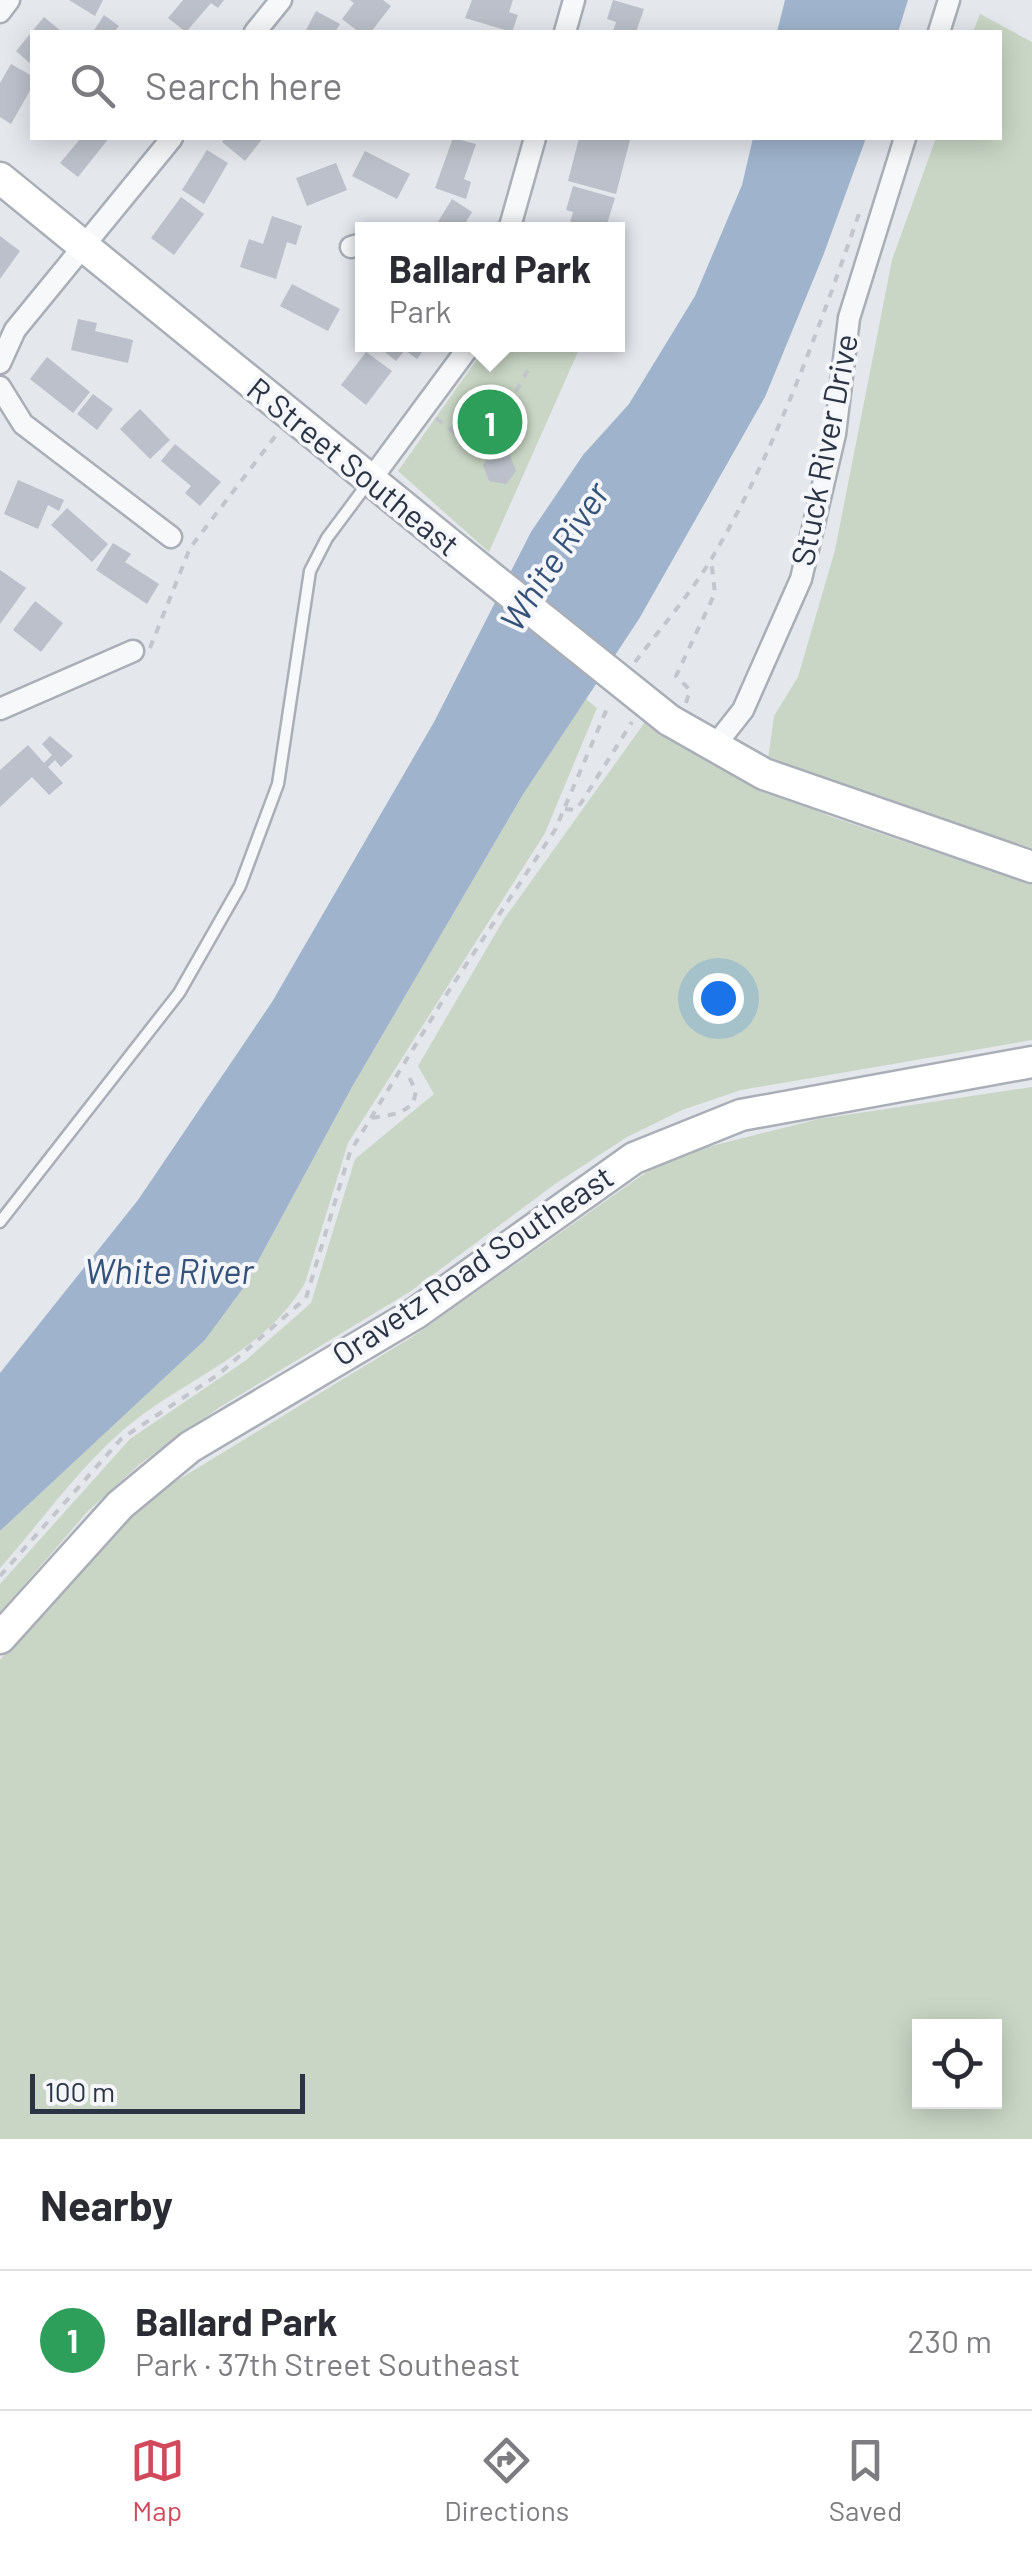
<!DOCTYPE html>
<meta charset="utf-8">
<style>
body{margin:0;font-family:Barlow,sans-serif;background:#f2f2f3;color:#2b2b33}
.controls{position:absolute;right:30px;bottom:30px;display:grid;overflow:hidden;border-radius:0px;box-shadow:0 5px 25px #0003}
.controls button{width:90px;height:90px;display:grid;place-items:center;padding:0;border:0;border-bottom:2px solid #e1e1e2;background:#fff;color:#2b2b33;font:50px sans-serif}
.scale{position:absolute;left:30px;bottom:25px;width:275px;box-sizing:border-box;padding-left:10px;border:5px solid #2b3445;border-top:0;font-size:28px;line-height:35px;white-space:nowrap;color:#2b3445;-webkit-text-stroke:8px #f4f6f9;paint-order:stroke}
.you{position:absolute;left:718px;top:998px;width:35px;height:35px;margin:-25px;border:8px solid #fff;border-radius:50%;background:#1a73e8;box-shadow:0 0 0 15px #1a73e833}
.badge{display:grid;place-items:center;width:65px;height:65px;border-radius:50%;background:#d1495b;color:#fff;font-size:32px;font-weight:700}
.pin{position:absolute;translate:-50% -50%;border:5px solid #fff;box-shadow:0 2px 10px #0006}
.popup{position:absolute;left:355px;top:222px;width:270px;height:130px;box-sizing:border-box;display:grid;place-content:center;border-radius:0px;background:#fff;filter:drop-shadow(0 2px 8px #0005);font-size:32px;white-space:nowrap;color:#7c7c81}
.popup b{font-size:38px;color:#2b2b33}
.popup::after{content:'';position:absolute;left:50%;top:100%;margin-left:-20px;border:20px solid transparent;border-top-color:#fff}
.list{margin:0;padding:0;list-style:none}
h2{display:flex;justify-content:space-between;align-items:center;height:130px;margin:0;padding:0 40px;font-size:42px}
h2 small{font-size:32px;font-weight:400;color:#7c7c81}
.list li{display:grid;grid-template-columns:65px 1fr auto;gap:30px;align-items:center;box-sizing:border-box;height:140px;padding:0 40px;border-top:2px solid #e1e1e2}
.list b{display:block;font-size:38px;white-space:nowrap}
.list p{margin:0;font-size:32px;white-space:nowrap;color:#7c7c81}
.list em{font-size:32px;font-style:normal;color:#7c7c81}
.icon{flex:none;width:55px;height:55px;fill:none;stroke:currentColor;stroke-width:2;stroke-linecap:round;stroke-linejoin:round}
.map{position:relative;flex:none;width:1032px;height:2139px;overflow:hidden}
.search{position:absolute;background:#fff;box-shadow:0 5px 25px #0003;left:30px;right:30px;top:30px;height:110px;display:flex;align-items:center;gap:25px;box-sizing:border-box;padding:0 35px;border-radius:0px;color:#7c7c81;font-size:38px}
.sheet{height:270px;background:#fff}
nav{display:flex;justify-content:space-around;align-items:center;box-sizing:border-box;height:140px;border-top:2px solid #e1e1e2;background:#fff;font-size:28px;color:#7c7c81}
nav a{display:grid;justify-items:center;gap:5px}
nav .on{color:#d1495b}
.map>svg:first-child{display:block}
.green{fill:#c9d6c5;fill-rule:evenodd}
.water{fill:#9fb4cc}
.building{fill:#bbc0ca}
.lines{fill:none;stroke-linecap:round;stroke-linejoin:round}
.lane-casing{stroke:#a9aeb7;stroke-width:15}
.street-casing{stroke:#a9aeb7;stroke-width:25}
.secondary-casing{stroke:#a9aeb7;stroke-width:35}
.path{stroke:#c2c5cb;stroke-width:4;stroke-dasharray:8 8;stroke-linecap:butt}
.lane{stroke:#f7f8fa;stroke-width:10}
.street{stroke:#f7f8fa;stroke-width:20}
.secondary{stroke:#fff;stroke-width:30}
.secondary-bridge-casing{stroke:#a9aeb7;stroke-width:35;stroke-linecap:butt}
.secondary-bridge{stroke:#fff;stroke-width:30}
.labels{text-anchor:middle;stroke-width:8;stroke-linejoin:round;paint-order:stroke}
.street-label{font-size:32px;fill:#2b3445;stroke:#f4f6f9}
.water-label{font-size:35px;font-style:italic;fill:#34527a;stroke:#f4f6f9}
</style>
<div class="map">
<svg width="1032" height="2139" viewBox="0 0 1032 2139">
<rect width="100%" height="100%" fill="#e4e7ec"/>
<g class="green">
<polygon points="980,14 1032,42 1032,848 819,783 768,760 774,716 798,677 835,550 892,260 936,138 1000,138 1000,32 973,32"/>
<polygon points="487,345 581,345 489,552 398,471"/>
<path d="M586,699L597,708L545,833L348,1143L305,1283C263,1355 182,1379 122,1431C77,1470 40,1523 0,1568V1531L205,1340L244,1287L352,1087L522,796Z"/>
<polygon points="650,715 765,788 829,816 1032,885 1032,1040 741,1090 682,1110 627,1137 555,1184 411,1291 220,1407 141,1463 88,1511 0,1613 0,1584 130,1439 245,1361 311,1303 355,1159 434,1094 418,1066 504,919"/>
<path d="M1032,1087V2139H0V1660L113,1532L155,1494L412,1337L668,1157L819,1119ZM920,2026H994V2102H920Z"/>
</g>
<g class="water">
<polygon points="785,0 908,0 898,32 777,32"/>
<polygon points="753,138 866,138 823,256 765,397 639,619 522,796 352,1087 244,1287 205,1340 0,1531 0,1373 138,1200 272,1002 434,722 531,532 583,455 629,404 695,296 742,185"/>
</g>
<g class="building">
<polygon points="69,0 103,0 95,16"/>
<polygon points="183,0 224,0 218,8 211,3 186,32 168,18"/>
<polygon points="350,0 383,0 391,6 371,32 359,32 342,19 354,3"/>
<polygon points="472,0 513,0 509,12 518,15 512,32 465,18"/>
<polygon points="613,0 644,9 636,32 613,32 616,22 607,19"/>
<polygon points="316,11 340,24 335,32 305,32"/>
<polygon points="104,15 119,26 114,32 93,32"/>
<polygon points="44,17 62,32 32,32 32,65 16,51"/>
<polygon points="11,64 32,76 32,87 11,124 0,117 0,83"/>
<polygon points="81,138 109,138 78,177 60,163"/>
<polygon points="225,138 263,138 245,161 222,142"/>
<polygon points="453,138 476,144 464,179 471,182 466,199 435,188"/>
<polygon points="579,138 630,140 616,194 568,181"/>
<polygon points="207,150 228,163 204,204 182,190"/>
<polygon points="365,151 410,174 397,199 352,176"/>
<polygon points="336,163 347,190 307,206 296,178"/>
<polygon points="573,186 615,198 605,230 568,230 573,212 566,210"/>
<polygon points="181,197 204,214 174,255 151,238"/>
<polygon points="452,199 472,212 461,230 433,230"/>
<polygon points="272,216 302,226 296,245 287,242 276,279 240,267 249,239 263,244"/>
<polygon points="0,236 20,251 0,279"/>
<polygon points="292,284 340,309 328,331 280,306"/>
<polygon points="78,319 97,323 95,331 133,340 128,363 71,350"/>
<polygon points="375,344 428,344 417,359 405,350 396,361"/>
<polygon points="366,352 392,371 366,405 341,385"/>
<polygon points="47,357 90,392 73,413 30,379"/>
<polygon points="93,394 113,409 97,430 77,414"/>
<polygon points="140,409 170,440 150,459 120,429"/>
<polygon points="175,444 221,482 200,506 185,493 191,486 161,461"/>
<polygon points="494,452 510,455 516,471 506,484 489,481 483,465"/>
<polygon points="18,480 64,500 59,511 48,505 38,529 4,514"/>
<polygon points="67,508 108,544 92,562 51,525"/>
<polygon points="113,543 131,554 125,562 159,584 147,604 96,570"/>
<polygon points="0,570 26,588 0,624"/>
<polygon points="35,601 63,623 41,652 13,630"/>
<polygon points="50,736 73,756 61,767 55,760 48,767 63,783 49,795 32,777 0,807 0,770 28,745 44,763 52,755 42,744"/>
</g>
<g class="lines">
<defs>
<polyline id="lane" points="0,1222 179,993 240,886 278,784 310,571 327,538 368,483"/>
<g id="street">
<polyline points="0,12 9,0"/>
<polyline points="255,32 281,0"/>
<polyline points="565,32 574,0"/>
<polyline points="939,32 949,0"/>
<polyline points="509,230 535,138"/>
<polyline points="351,247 362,244"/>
<polyline points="0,363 15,330 172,138"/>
<polyline points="0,387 23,424 171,537"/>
<polyline points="369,482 471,344"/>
<polyline points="0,709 133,651"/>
<polyline points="713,748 743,710 801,579 835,434 849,318 905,138"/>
</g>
<g id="secondary">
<polyline points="0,178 458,551"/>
<polyline points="669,720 764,774 1032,867"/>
<polyline points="0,1638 120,1505 190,1447 416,1313 634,1158 741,1115 1032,1062"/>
</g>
</defs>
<use href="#lane" class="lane-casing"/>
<use href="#street" class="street-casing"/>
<use href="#secondary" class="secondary-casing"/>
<g class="path">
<polyline points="436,418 488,459"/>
<polyline points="453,432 477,404 513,397 528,370"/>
<polyline points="150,648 190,548 277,434"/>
<path d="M635,662C661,628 690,594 712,558C777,448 819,328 861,208"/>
<polyline points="686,703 690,690 676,676 715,593 711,559"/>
<polyline points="565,809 575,810 581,803 632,722"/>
<polyline points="372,1118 400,1113 413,1104 416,1091 406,1071"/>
<polyline points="0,1576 121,1439 219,1374 306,1298 350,1152 448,992 555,830 609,704"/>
</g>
<use href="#lane" class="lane"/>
<use href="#street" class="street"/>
<use href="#secondary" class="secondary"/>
<defs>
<polyline id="secondary-bridge" points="458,551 669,720"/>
</defs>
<use href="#secondary-bridge" class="secondary-bridge-casing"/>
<use href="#secondary-bridge" class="secondary-bridge"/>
</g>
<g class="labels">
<g class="street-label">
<text transform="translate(825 450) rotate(-79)" y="11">Stuck River Drive</text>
<text transform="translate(353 467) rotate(39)" y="11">R Street Southeast</text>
<text transform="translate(473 1266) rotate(-34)" y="11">Oravetz Road Southeast</text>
</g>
<g class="water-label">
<text transform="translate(555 557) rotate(-57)" y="12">White River</text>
<text x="169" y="1284">White River</text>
</g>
</g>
</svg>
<div class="controls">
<button><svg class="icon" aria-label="locate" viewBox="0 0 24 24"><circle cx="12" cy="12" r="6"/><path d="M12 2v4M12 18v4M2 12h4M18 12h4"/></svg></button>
</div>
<div class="scale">100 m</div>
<div class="you"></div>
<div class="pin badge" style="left:490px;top:422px;background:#2e9e5b">1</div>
<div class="popup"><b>Ballard Park</b>Park</div>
<div class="search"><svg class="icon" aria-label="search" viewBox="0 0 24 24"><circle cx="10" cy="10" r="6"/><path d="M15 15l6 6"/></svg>Search here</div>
</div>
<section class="sheet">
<h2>Nearby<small></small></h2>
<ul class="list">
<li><span class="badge" style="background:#2e9e5b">1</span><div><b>Ballard Park</b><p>Park · 37th Street Southeast</p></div><em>230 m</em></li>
</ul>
</section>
<nav>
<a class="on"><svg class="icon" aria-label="map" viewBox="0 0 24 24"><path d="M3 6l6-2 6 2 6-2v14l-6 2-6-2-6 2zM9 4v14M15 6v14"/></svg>Map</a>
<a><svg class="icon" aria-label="directions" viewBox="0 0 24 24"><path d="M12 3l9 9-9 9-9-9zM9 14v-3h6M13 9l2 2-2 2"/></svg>Directions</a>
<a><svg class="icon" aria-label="saved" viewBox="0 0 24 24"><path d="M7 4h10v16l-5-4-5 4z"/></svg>Saved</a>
</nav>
